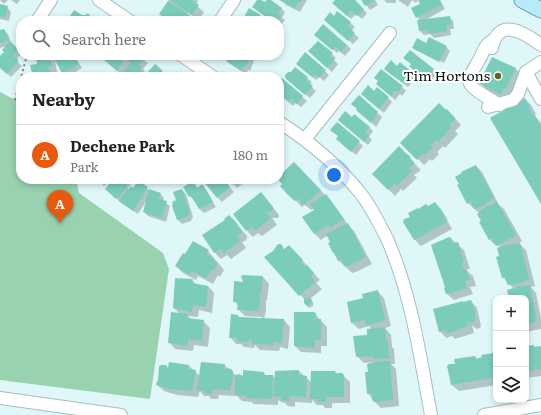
<!DOCTYPE html>
<meta charset="utf-8">
<style>
body{margin:0;font-family:Literata,serif;background:#f2f2f2;color:#222}
.controls{position:absolute;right:12px;bottom:12px;display:grid;overflow:hidden;border-radius:8px;box-shadow:0 2px 6px #0003}
.controls button{width:36px;height:36px;display:grid;place-items:center;padding:0;border:0;border-bottom:1px solid #e0e0e0;background:#fff;color:#222;font:20px sans-serif}
.you{position:absolute;left:334px;top:175px;width:14px;height:14px;margin:-10px;border:3px solid #fff;border-radius:50%;background:#1a73e8;box-shadow:0 0 0 6px #1a73e833}
.badge{display:grid;place-items:center;width:26px;height:26px;border-radius:50%;background:#ea580c;color:#fff;font-size:13px;font-weight:700}
.pin{position:absolute;translate:-50% -33px;filter:drop-shadow(0 1px 2px #0008)}
.pin::after{content:'';position:absolute;top:21px;width:14px;height:12px;background:inherit;clip-path:polygon(0 0,100% 0,50% 100%)}
.list{margin:0;padding:0;list-style:none}
h2{display:flex;justify-content:space-between;align-items:center;height:52px;margin:0;padding:0 16px;font-size:17px}
h2 small{font-size:13px;font-weight:400;color:#767676}
.list li{display:grid;grid-template-columns:26px 1fr auto;gap:12px;align-items:center;box-sizing:border-box;height:60px;padding:0 16px;border-top:1px solid #e0e0e0}
.list b{display:block;font-size:15px;white-space:nowrap}
.list p{margin:0;font-size:13px;white-space:nowrap;color:#767676}
.list em{font-size:13px;font-style:normal;color:#767676}
.icon{flex:none;width:22px;height:22px;fill:none;stroke:currentColor;stroke-width:2;stroke-linecap:round;stroke-linejoin:round}
.map{position:relative;flex:none;width:541px;height:415px;overflow:hidden}
.search{position:absolute;background:#fff;box-shadow:0 2px 6px #0003;left:16px;top:16px;width:268px;height:44px;display:flex;align-items:center;gap:10px;box-sizing:border-box;padding:0 14px;border-radius:16px;color:#767676;font-size:15px}
.panel{position:absolute;background:#fff;box-shadow:0 2px 6px #0003;left:16px;top:72px;width:268px;height:112px;border-radius:16px}
.map>svg:first-child{display:block}
.green{fill:#98d2af}
.shadow{fill:#0003}
.building{fill:#7bccba}
.lines{fill:none;stroke-linecap:round;stroke-linejoin:round}
.minor-casing{stroke:#a7bebf;stroke-width:14}
.major-casing{stroke:#5c97a7;stroke-width:17}
.path{stroke:#728283;stroke-width:2;stroke-dasharray:2 3;stroke-linecap:butt}
.minor{stroke:#fff;stroke-width:12}
.major{stroke:#b7ebfa;stroke-width:15}
.poi-dot{fill:#6a5d2a;stroke:#fff;stroke-width:1.5}
.labels{text-anchor:middle;stroke-width:4;stroke-linejoin:round;paint-order:stroke}
.poi-label{font-size:14px;fill:#0b1414;stroke:#fff;text-anchor:end}
</style>
<div class="map">
<svg width="541" height="415" viewBox="0 0 541 415">
<rect width="100%" height="100%" fill="#dff7f8"/>
<polygon class="green" points="0,92 21,103 21,179 76,179 79,193 163,253 169,269 150,399 0,380"/>
<g class="shadow">
<polygon points="0,0 8,0 4,4"/>
<polygon points="11,0 20,0 17,4"/>
<polygon points="169,0 197,0 198,1 196,5 204,12 199,20 188,13 187,14 194,21 168,21 160,14"/>
<polygon points="258,0 266,3 269,0 281,8 285,12 282,18 285,20 282,24 279,21 272,21 257,11"/>
<polygon points="281,0 307,0 300,12 286,5"/>
<polygon points="336,0 353,0 367,13 362,19 356,14 351,19 334,3"/>
<polygon points="362,0 375,0 378,5 370,10"/>
<polygon points="384,0 396,0 396,3 387,3"/>
<polygon points="398,0 418,0 416,3 412,0 408,7"/>
<polygon points="419,0 440,0 445,9 425,20 449,17 453,21 454,29 450,29 451,35 434,38 430,34 424,35 420,31 420,21 413,9 421,4"/>
<polygon points="0,6 7,7 11,12 9,21 0,19"/>
<polygon points="338,12 355,27 351,31 359,38 353,44 329,24"/>
<polygon points="4,30 8,34 12,45 21,54 16,60 22,66 11,77 0,67 0,57 5,52 6,46 0,48 0,31"/>
<polygon points="320,39 347,45 351,49 345,56 339,51 337,53"/>
<polygon points="427,44 446,47 450,51 443,65 418,52 443,65 444,63 417,49 417,51 413,48"/>
<polygon points="332,54 336,58 334,60 338,64 332,72 313,55"/>
<polygon points="44,55 49,55 55,60 57,72 55,73 56,77 34,77"/>
<polygon points="53,55 74,55 82,68 67,77 63,72"/>
<polygon points="84,55 92,55 90,58"/>
<polygon points="107,55 138,55 148,63 143,69 145,72 144,74 146,76 125,77 109,64"/>
<polygon points="228,55 247,55 254,61 250,71 248,70 246,74 232,65"/>
<polygon points="493,59 516,69 522,75 507,100 487,90 480,83"/>
<polygon points="401,64 416,77 408,87 389,73"/>
<polygon points="155,66 166,76 166,77 148,77"/>
<polygon points="410,66 433,70 437,74 429,83"/>
<polygon points="295,68 312,82 309,85 316,91 310,98 291,82 291,73"/>
<polygon points="301,68 325,71 329,75 324,81 319,77 316,80"/>
<polygon points="282,79 307,101 301,107 296,103 293,106 279,94 279,83"/>
<polygon points="402,87 406,91 402,96 400,94 395,100 381,88"/>
<polygon points="374,92 388,98 392,102 384,113 366,98"/>
<polygon points="359,97 382,117 376,127 362,114"/>
<polygon points="525,99 531,105 536,114 534,115 541,123 541,202"/>
<polygon points="453,116 461,125 455,131 458,134 445,148 443,146 437,152 439,154 432,161 430,159 424,165 402,143"/>
<polygon points="337,123 363,146 356,155 341,143"/>
<polygon points="344,124 369,127 373,131 369,137 372,140 368,145"/>
<polygon points="399,148 420,169 420,171 414,175 417,178 403,191 401,189 395,196 373,174"/>
<polygon points="294,163 332,202 349,226 354,231 372,264 358,271 353,273 351,272 339,261 328,235 321,240 315,234 303,217 315,210 314,208 311,210 305,205 302,207 282,186 284,184 279,179 279,177"/>
<polygon points="476,166 482,172 499,205 504,209 522,241 519,243 526,250 535,286 531,287 536,293 541,319 541,329 526,332 526,298 510,298 514,289 503,277 500,257 501,248 498,245 496,246 490,240 480,222 482,221 479,213 468,203"/>
<polygon points="93,179 112,179 104,186 99,181 97,183"/>
<polygon points="113,179 130,179 133,181 128,188 129,189 134,189 138,182 150,191 160,194 164,198 163,201 170,206 166,222 148,216 144,212 147,200 138,214 120,202 111,193"/>
<polygon points="210,179 223,179 234,192 222,202 205,183"/>
<polygon points="229,179 244,179 242,181 244,183 237,188"/>
<polygon points="193,182 198,188 203,186 207,191 216,207 204,213 200,209 194,200 190,196"/>
<polygon points="182,190 186,194 193,217 192,218 191,221 182,224 178,220 173,207 177,201"/>
<polygon points="267,200 279,215 279,217 277,218 272,218 277,225 262,236 258,233 253,237 247,231"/>
<polygon points="435,203 441,209 448,220 447,220 452,229 421,246 415,240 404,222"/>
<polygon points="234,221 248,237 246,238 247,240 242,242 246,248 231,259 227,255 221,259 215,253 203,235"/>
<polygon points="451,239 464,250 470,269 467,269 468,272 473,276 476,286 470,287 473,294 454,300 446,293"/>
<polygon points="281,245 285,250 295,252 320,280 316,283 322,289 310,299 313,302 313,306 309,308 305,303 305,300 266,257"/>
<polygon points="208,251 224,270 220,277 218,275 213,284 198,276 196,280 183,273 176,266 186,255"/>
<polygon points="244,276 263,277 269,284 267,300 266,300 266,311 264,319 284,320 290,327 288,349 280,347 279,351 260,350 255,345 254,348 244,347 241,344 236,344 230,337 238,316 240,318 262,319 262,317 245,316 238,309 239,306 234,301 244,283"/>
<polygon points="192,280 197,285 208,286 214,293 212,313 199,310 198,317 188,316 192,320 203,321 210,328 208,347 194,345 193,351 175,349 169,342 180,314 174,308"/>
<polygon points="378,292 384,298 391,326 385,328 391,335 392,347 394,349 395,364 391,364 396,369 399,406 381,408 373,400 368,393 369,373 375,362 364,363 357,356 372,329 369,326 359,329 352,323 364,299"/>
<polygon points="471,301 477,308 481,326 480,328 476,329 472,325 474,333 455,339 452,336 446,338 440,331 464,303"/>
<polygon points="314,313 327,327 327,346 321,346 321,353 301,352 295,346"/>
<polygon points="534,346 536,348 541,347 541,376 526,378 526,347"/>
<polygon points="493,354 496,356 496,385 459,391 452,385 448,366 456,365 475,357 478,359"/>
<polygon points="188,365 200,376 224,365 237,376 244,379 244,371 264,373 267,376 273,376 275,379 299,371 311,382 335,372 337,374 342,374 350,382 350,403 332,403 332,408 325,408 323,405 317,405 312,400 312,403 295,402 295,407 288,406 285,403 281,402 278,400 278,405 253,404 252,402 242,401 237,396 219,395 218,399 211,399 209,396 204,396 200,391 198,397 177,395 164,391 157,385 169,369"/>
</g>
<g class="building">
<polygon points="170,0 191,0 199,5 192,15"/>
<polygon points="257,0 261,0 265,2 267,0 271,0 282,8 278,13 281,16 278,21 274,18 272,21 252,7"/>
<polygon points="279,0 302,0 300,3 298,2 295,8"/>
<polygon points="335,0 355,0 364,9 357,16 351,11 347,16 332,3"/>
<polygon points="361,0 375,0 365,6"/>
<polygon points="418,0 440,0 442,5 416,18 411,8 420,4"/>
<polygon points="168,1 191,16 187,21 178,21 176,19 175,21 169,21 159,14"/>
<polygon points="0,4 8,6 5,17 0,16"/>
<polygon points="249,8 259,14 267,21 246,21 243,19"/>
<polygon points="74,10 82,15 86,15 87,13 90,15 89,17 96,21 71,21 68,19"/>
<polygon points="337,11 351,22 348,26 355,33 348,41 324,20 330,12 334,16"/>
<polygon points="450,16 451,25 446,25 447,31 429,34 428,30 419,31 417,20"/>
<polygon points="323,24 347,45 341,52 335,47 332,50 314,35"/>
<polygon points="4,29 9,40 0,43 0,30"/>
<polygon points="429,37 447,46 439,62 412,48 417,38 426,43"/>
<polygon points="10,41 18,49 12,56 18,59 18,62 7,74 0,68 0,56 4,52 2,50"/>
<polygon points="318,41 333,53 330,56 335,60 327,68 308,51"/>
<polygon points="410,50 434,69 425,80 409,66 411,64 403,58"/>
<polygon points="305,52 326,70 319,78 314,74 312,77 296,64"/>
<polygon points="39,55 49,55 52,66 49,67 51,77 33,77 30,65 37,64 36,56"/>
<polygon points="52,55 74,55 79,64 72,69 72,68 62,73"/>
<polygon points="106,55 128,55 117,71 104,60 107,56"/>
<polygon points="133,55 140,55 144,59 139,65 142,68 140,70 142,72 138,77 124,77 121,74 131,63 128,61"/>
<polygon points="225,55 249,55 251,56 245,67 244,67 241,71 226,61 229,57"/>
<polygon points="492,57 516,68 506,88 504,88 501,95 479,83"/>
<polygon points="391,60 397,66 400,62 401,63 412,72 403,83 384,69"/>
<polygon points="155,64 163,71 158,77 147,77 145,75"/>
<polygon points="295,67 308,77 306,80 313,86 305,95 285,78 285,75 288,72 291,72"/>
<polygon points="381,69 403,86 398,92 395,90 391,96 376,84 378,81 374,78"/>
<polygon points="282,78 303,96 297,104 291,99 289,102 279,94 279,81"/>
<polygon points="368,85 374,91 377,87 389,97 379,109 361,94"/>
<polygon points="359,95 378,112 375,116 376,117 371,123 356,110 357,109 351,104"/>
<polygon points="525,98 530,107 529,108 532,115 534,114 541,126 541,204 490,118"/>
<polygon points="439,103 446,110 447,109 455,118 455,120 449,124 452,127 438,142 436,140 431,145 433,147 425,155 423,153 417,160 400,143"/>
<polygon points="345,111 352,117 354,114 370,127 365,132 369,136 364,142 338,120"/>
<polygon points="337,122 360,141 351,152 336,139 338,136 330,130"/>
<polygon points="399,146 404,151 403,151 411,157 410,158 414,162 414,164 409,168 412,171 404,179 403,179 396,186 394,184 388,190 372,174"/>
<polygon points="294,162 321,190 305,204 302,204 299,198 295,201 288,195 280,186 282,184 278,179 279,179 279,176"/>
<polygon points="476,165 494,198 486,203 486,204 475,209 473,208 471,201 467,204 457,185 459,184 455,177 462,173 461,172"/>
<polygon points="113,179 127,179 124,183 127,186 126,188 118,198 117,197 116,199 105,189"/>
<polygon points="208,179 224,179 230,187 217,198 204,182"/>
<polygon points="228,179 240,179 232,185"/>
<polygon points="138,181 148,187 133,211 119,201 127,189 128,190 131,186 133,188"/>
<polygon points="193,181 197,188 201,185 203,185 213,202 199,209 191,196 189,197 183,187"/>
<polygon points="149,189 161,193 159,199 167,201 162,218 143,212"/>
<polygon points="182,189 190,213 188,214 189,216 187,217 177,220 172,206 173,204 172,202 176,200 173,192"/>
<polygon points="261,192 273,207 273,210 270,212 267,212 271,218 255,231 252,227 246,231 233,214"/>
<polygon points="326,194 344,219 330,228 328,225 314,234 302,217 314,210 310,204"/>
<polygon points="435,202 443,213 442,214 447,222 414,240 403,222 404,219 410,217 408,213 418,208 418,209 426,204 428,206"/>
<polygon points="497,202 516,235 497,246 493,241 493,238 489,240 479,222 481,221 477,214 488,205 489,206"/>
<polygon points="229,215 235,221 242,231 241,232 242,233 236,235 240,241 224,253 221,249 214,253 202,235 225,220 224,219"/>
<polygon points="348,223 366,257 346,267 344,266 342,259 338,261 334,253 333,253 328,243 330,242 326,234"/>
<polygon points="449,237 451,238 453,242 451,244 458,242 464,262 462,263 464,270 466,269 470,280 465,281 467,288 447,294 446,294 444,288 445,287 431,245"/>
<polygon points="193,241 209,250 206,254 214,258 213,260 218,263 213,271 211,270 206,278 192,271 190,275 175,266 183,253 185,254"/>
<polygon points="520,243 529,279 520,283 508,285 505,279 506,277 502,278 496,257 499,256 497,248 503,246"/>
<polygon points="278,244 281,244 283,247 283,250 289,245 303,260 301,262 305,267 307,265 314,273 310,278 311,277 316,282 299,296 264,257 273,251"/>
<polygon points="243,275 263,276 261,294 260,294 260,304 258,311 237,310 238,302 233,302 234,281 243,282 241,276"/>
<polygon points="175,278 193,279 192,283 208,286 206,307 193,305 192,312 173,308"/>
<polygon points="530,285 537,322 526,325 526,298 509,298 507,290 520,286 521,287"/>
<polygon points="378,290 385,320 366,326 365,320 351,323 347,302 363,298 362,294"/>
<polygon points="308,297 312,300 311,304 307,306 304,303 304,299"/>
<polygon points="471,300 475,313 475,319 474,322 469,323 467,321 468,326 459,329 459,330 447,333 447,330 439,332 433,309 463,301 463,302"/>
<polygon points="171,312 188,314 187,318 204,320 202,341 188,339 187,346 168,343"/>
<polygon points="294,312 314,312 316,313 316,317 314,319 321,319 321,340 315,340 315,348 294,346"/>
<polygon points="231,314 238,315 238,317 284,319 282,343 275,342 275,341 274,341 273,345 252,344 252,340 249,340 248,342 237,341 237,338 229,338"/>
<polygon points="385,327 386,342 388,342 389,358 373,359 373,356 356,357 353,336 367,335 367,329"/>
<polygon points="534,345 534,347 541,346 541,369 527,371 526,346"/>
<polygon points="493,353 494,355 496,355 496,377 451,385 447,366 449,364 455,364 454,359 475,356 476,359 482,357 481,355"/>
<polygon points="390,361 393,400 374,402 372,400 372,395 374,393 367,394 365,372 368,372 367,364 374,362"/>
<polygon points="169,362 189,365 188,369 196,370 192,391 170,389 156,385 157,381 158,381 159,366 161,365 166,365 168,368"/>
<polygon points="201,362 225,364 224,370 226,368 231,369 233,371 233,377 230,390 213,389 212,394 204,393 204,391 197,390"/>
<polygon points="243,370 264,372 264,375 273,375 272,399 246,398 246,396 235,395 235,376 238,374 241,375 243,376"/>
<polygon points="299,370 299,375 307,376 306,397 289,396 289,401 281,400 281,397 273,396 275,371"/>
<polygon points="311,371 335,371 336,374 337,373 342,373 344,375 344,397 326,397 326,402 317,402 318,399 310,399"/>
</g>
<g class="lines">
<defs>
<g id="minor">
<polyline points="99,0 130,21"/>
<polyline points="37,21 51,0"/>
<polyline points="220,21 234,0"/>
<path d="M493,40C482,47 485,51 479,60C476,66 470,73 469,80C469,89 493,100 500,105"/>
<path d="M492,48C498,16 525,33 541,45"/>
<polyline points="181,55 213,77"/>
<polyline points="541,62 526,72 541,99"/>
<polyline points="488,107 513,100 518,94 526,72"/>
<path d="M279,122C310,142 338,165 361,194C372,208 380,225 388,241C412,297 420,356 431,415"/>
<polyline points="305,139 390,33"/>
<polyline points="0,398 121,415"/>
<polyline points="484,415 541,405"/>
</g>
<polyline id="major" points="522,0 541,10"/>
</defs>
<use href="#minor" class="minor-casing"/>
<use href="#major" class="major-casing"/>
<polyline class="path" points="15,100 27,55"/>
<use href="#minor" class="minor"/>
<use href="#major" class="major"/>
</g>
<circle class="poi-dot" cx="498" cy="76" r="4"/>
<g class="labels">
<g class="poi-label">
<text x="490" y="81">Tim Hortons</text>
</g>
</g>
</svg>
<div class="controls">
<button>+</button>
<button>−</button>
<button><svg class="icon" aria-label="layers" viewBox="0 0 24 24"><path d="M12 4l9 5-9 5-9-5zM3 14l9 5 9-5"/></svg></button>
</div>
<div class="you"></div>
<div class="pin badge" style="left:60px;top:223px">A</div>
<div class="search"><svg class="icon" aria-label="search" viewBox="0 0 24 24"><circle cx="10" cy="10" r="6"/><path d="M15 15l6 6"/></svg>Search here</div>
<section class="panel">
<h2>Nearby<small></small></h2>
<ul class="list">
<li><span class="badge">A</span><div><b>Dechene Park</b><p>Park</p></div><em>180 m</em></li>
</ul>
</section>
</div>
